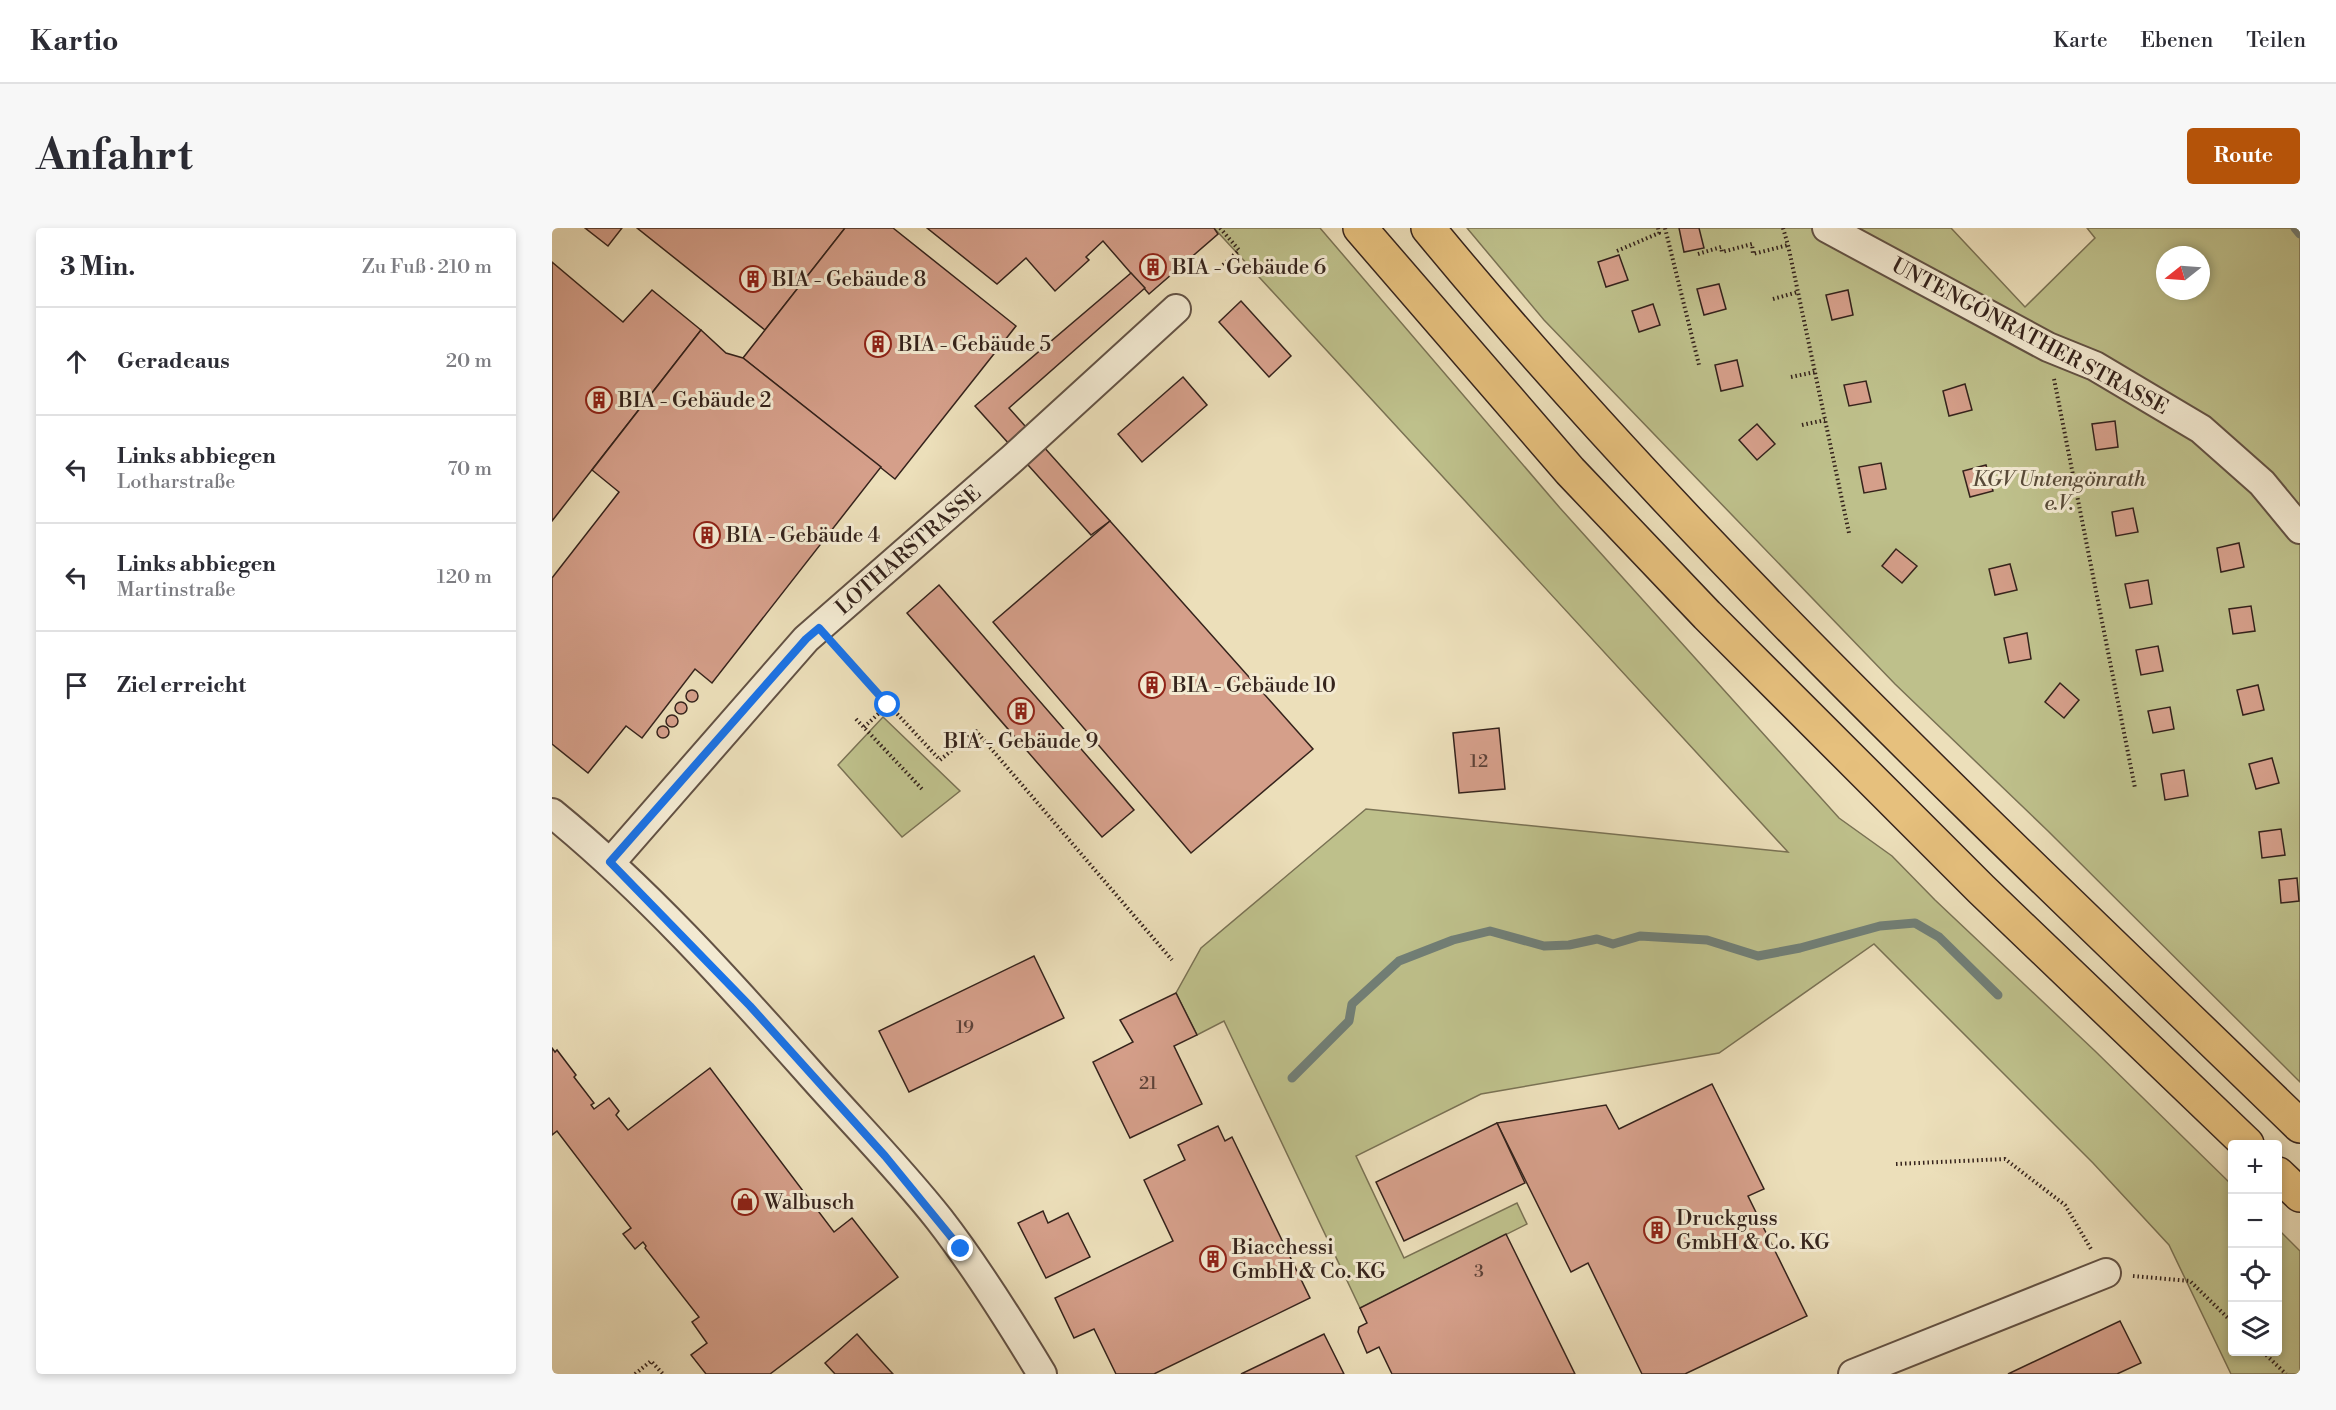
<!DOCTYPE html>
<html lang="de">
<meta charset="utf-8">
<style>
body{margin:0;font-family:"Libre Bodoni",serif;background:#f7f7f7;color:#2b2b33}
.controls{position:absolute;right:18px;bottom:18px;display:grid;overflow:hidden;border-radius:6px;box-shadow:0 3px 9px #0003}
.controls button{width:54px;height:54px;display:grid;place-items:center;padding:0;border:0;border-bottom:2px solid #e1e1e2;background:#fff;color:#2b2b33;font:30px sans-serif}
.compass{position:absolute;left:1604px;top:18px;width:54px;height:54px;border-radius:50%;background:#fff;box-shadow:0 3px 9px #0003;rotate:253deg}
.stop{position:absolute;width:18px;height:18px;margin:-14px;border:4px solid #1a73e8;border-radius:50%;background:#fff}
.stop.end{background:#1a73e8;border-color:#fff;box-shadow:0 2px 6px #0008}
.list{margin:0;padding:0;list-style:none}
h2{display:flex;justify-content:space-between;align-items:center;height:78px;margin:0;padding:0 24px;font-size:26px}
h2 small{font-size:20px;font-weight:400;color:#7c7c81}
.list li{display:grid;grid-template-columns:39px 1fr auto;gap:18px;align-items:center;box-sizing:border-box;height:108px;padding:0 24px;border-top:2px solid #e1e1e2}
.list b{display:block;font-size:22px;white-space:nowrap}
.list p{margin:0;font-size:20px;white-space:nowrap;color:#7c7c81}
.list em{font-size:20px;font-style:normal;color:#7c7c81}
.icon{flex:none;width:33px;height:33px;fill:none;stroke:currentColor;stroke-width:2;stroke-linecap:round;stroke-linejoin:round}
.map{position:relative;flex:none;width:1748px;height:1146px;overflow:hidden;border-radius:6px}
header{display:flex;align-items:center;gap:36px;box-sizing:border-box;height:84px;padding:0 30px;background:#fff;border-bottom:2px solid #e1e1e2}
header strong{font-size:28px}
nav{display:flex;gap:33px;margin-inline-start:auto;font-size:21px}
.intro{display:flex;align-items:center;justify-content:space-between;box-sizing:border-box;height:144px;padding:0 36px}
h1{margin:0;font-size:42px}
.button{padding:15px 27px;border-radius:6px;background:#b45309;color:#fff;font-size:21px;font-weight:700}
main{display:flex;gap:36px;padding:0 36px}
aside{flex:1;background:#fff;border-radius:6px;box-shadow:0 3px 9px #0003}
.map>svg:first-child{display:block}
.green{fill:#bec08b;stroke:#7a7254;stroke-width:1.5;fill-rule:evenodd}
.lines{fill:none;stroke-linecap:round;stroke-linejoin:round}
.stream{stroke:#717f77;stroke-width:9}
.building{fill:#d59f8a;stroke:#35231c;stroke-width:1.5}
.minor-casing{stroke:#635244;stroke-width:32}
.highway-casing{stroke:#35231c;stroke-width:36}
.path{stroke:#35231c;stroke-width:4;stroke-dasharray:1.5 3;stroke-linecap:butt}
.minor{stroke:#f3ead2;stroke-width:28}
.highway{stroke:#e6c07d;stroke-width:33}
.route{stroke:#1a73e8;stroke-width:8}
.labels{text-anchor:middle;stroke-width:6;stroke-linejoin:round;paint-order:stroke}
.number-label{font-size:18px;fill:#5d4238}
.poi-label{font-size:21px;fill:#35231c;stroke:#f3ead2;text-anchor:start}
.street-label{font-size:21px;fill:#35231c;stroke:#f3ead2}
.park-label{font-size:21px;font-style:italic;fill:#574a38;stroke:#f3ead2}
</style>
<header>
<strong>Kartio</strong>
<nav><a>Karte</a><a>Ebenen</a><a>Teilen</a></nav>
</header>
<div class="intro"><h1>Anfahrt</h1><a class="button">Route</a></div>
<main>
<aside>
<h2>3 Min.<small>Zu Fuß · 210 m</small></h2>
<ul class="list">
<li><svg class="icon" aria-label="ahead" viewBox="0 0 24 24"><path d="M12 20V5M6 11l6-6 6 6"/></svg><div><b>Geradeaus</b></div><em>20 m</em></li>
<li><svg class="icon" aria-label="left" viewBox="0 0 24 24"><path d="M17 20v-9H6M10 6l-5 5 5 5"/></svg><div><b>Links abbiegen</b><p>Lotharstraße</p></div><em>70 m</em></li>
<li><svg class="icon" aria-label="left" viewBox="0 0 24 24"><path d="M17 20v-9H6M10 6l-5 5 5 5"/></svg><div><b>Links abbiegen</b><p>Martinstraße</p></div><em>120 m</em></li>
<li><svg class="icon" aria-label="arrive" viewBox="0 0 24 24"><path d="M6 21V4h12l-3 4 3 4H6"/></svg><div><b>Ziel erreicht</b></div></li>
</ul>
</aside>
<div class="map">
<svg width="1748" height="1146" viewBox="0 0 1748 1146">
<rect width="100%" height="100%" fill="#ecdfba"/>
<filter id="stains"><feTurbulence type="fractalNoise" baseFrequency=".00333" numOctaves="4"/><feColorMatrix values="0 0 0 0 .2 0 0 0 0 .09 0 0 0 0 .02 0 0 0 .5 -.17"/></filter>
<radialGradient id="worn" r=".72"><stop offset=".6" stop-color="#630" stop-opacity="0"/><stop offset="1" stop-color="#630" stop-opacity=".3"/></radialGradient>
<g class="green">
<polygon points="662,0 768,0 1008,280 1287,590 1340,628 1383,672 1543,823 1680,957 1680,1124 1726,1124 1726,1001 1748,1023 1748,1146 1679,1146 1617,1017 1541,935 1322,716 1167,825 929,866 804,928 852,1030 965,975 975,996 808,1080 672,793 645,807 624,765 649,720 814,581 1236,624"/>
<path d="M915,0H1399L1473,79L1543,10L1535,0H1748V854L1496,603L1343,456L992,92ZM1613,27H1649V63H1613Z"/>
<polygon points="331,489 408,563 350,609 286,537"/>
</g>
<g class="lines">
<g class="stream">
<polyline points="1743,0 1748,6"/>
<polyline points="740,850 797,793 800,776 847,733 901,712 938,703 992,718 1017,717 1045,711 1061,716 1088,708 1155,712 1206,728 1248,720 1328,698 1363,695 1387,709 1446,767"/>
</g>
</g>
<g class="building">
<polygon points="33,0 70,0 56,18"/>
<polygon points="85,0 293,0 213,102"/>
<polygon points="293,0 341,0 464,98 343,251 191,130"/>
<polygon points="375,0 662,0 666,6 597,66 551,13 534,29 537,32 503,63 474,30 445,56"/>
<polygon points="1127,0 1147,0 1152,20 1132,24"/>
<polygon points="1067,27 1076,52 1054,59 1046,34"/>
<polygon points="0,34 71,94 100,62 149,102 0,293"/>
<polygon points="579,45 593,60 457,180 558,293 539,307 423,178"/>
<polygon points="1167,56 1174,81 1152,87 1145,61"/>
<polygon points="1296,62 1301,87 1280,92 1274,67"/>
<polygon points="689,73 739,128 717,149 667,94"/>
<polygon points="1101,76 1108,97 1087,104 1080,83"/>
<polygon points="149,102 174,125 191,130 329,239 160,455 143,441 90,510 74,498 36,545 0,516 0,350 67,264 40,242"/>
<polygon points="1185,132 1191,158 1169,163 1163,137"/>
<polygon points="631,149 655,177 590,234 566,206"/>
<polygon points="1314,153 1319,174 1297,178 1292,157"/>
<polygon points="1413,156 1420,182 1397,188 1391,163"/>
<polygon points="1563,193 1566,219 1544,222 1540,196"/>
<polygon points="1205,196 1223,216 1205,232 1187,212"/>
<polygon points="1329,235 1334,261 1312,265 1307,239"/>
<polygon points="1434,237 1441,263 1418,269 1411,243"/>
<polygon points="1581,280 1586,304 1564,308 1560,284"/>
<polygon points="558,293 761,521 639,625 441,394"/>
<polygon points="1687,315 1692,339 1669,344 1665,320"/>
<polygon points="1344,321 1365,338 1350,355 1330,338"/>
<polygon points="1458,336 1465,362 1443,367 1437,341"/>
<polygon points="1596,352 1600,376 1578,380 1573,356"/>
<polygon points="387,357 582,582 550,609 355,385"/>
<polygon points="1699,378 1703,403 1681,406 1677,381"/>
<polygon points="1475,405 1479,431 1457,435 1452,410"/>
<polygon points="1606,418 1611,443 1589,447 1584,422"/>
<polygon points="1508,455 1527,472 1512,490 1493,474"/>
<polygon points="1706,457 1712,482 1691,487 1685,462"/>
<circle cx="140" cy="468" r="6"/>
<circle cx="129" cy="480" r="6"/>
<polygon points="1618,479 1622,501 1601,505 1596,483"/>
<circle cx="120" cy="493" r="6"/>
<circle cx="111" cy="504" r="6"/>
<polygon points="947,500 953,561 907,565 901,505"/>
<polygon points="1720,530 1727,555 1704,561 1697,536"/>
<polygon points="1632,542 1636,568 1613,572 1609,546"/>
<polygon points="1729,601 1733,627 1710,630 1707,604"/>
<polygon points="1745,650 1747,673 1729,675 1727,652"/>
<polygon points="482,728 512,790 357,864 327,803"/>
<polygon points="624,765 645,807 622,818 650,876 578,910 541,834 581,814 568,792"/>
<polygon points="0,820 3,824 5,822 24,847 22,849 42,875 39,877 42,881 57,870 67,883 64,887 76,902 158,840 282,1004 300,990 346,1049 218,1146 154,1146 139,1127 155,1115 140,1094 147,1089 93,1020 94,1018 91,1014 83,1021 71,1006 79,1000 5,903 0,907"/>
<polygon points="1160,856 1212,961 1196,968 1255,1088 1133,1146 1090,1146 1036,1035 1019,1044 945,895 1054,877 1067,901"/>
<polygon points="945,895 973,955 852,1013 824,954"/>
<polygon points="666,898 673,913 680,909 758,1070 602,1146 564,1146 542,1101 522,1110 503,1070 621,1013 592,952 633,932 626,917"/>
<polygon points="491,983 496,995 516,985 538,1029 494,1050 466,995"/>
<polygon points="954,1006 1023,1146 840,1146 827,1119 815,1125 806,1104 807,1099 815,1095 808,1080"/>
<polygon points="1568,1093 1589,1135 1565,1146 1456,1146"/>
<polygon points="305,1106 320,1123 341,1146 283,1146 273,1135"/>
<polygon points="772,1106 792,1146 689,1146 766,1109"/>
</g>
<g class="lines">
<defs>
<g id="minor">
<polyline points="1275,0 1496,119 1543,138 1649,201 1710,255 1748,301"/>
<path d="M0,585C93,661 175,752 255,842C299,892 346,939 387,991C425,1040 458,1093 490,1146"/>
<polyline points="59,634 254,411 461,230 624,81"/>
<polyline points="1301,1146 1554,1045"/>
</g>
<g id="highway">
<polyline points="808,0 1018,243 1155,387 1429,661 1695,916"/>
<path d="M876,0C1142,323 1449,608 1748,898"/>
<polyline points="1726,946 1748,967"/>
</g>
</defs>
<use href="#minor" class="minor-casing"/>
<use href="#highway" class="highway-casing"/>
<g class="path">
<polyline points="668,0 687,22 670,38"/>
<polyline points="1113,0 1147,137"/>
<polyline points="1231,0 1236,17 1297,305"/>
<polyline points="1065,23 1107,5 1106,0"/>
<polyline points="1146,26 1169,19 1170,24 1200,16 1201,26 1236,17"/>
<polyline points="1221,71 1246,64"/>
<polyline points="1239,149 1263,144"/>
<polyline points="1502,151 1583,560"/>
<polyline points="1250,197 1273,192"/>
<polyline points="284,420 388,532 424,503 620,732"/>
<polyline points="304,491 370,561"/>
<polyline points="312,499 336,477"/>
<polyline points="1344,936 1453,931 1513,977 1539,1021"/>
<polyline points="1581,1048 1638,1053 1680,1094"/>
<polyline points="1711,1124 1734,1146"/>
<polyline points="83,1146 99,1133 111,1146"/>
</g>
<use href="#minor" class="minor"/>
<use href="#highway" class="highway"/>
</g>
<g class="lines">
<polyline class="route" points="336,477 267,400 254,411 58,634 198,778 333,928 409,1021"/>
</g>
<defs>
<symbol id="building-ring" viewBox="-11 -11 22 22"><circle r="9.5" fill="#f3ead2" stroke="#8f2418" stroke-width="1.5"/><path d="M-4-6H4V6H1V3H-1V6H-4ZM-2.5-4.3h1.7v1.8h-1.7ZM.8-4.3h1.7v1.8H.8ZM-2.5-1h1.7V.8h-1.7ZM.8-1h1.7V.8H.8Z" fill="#8f2418"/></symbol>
<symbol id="shop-ring" viewBox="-11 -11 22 22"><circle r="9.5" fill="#f3ead2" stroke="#8f2418" stroke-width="1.5"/><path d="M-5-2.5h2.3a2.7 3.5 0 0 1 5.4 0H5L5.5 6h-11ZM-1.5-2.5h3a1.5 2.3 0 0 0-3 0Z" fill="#8f2418"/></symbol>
</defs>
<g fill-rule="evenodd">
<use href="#building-ring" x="586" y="24" width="30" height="30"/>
<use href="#building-ring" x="186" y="36" width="30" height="30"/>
<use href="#building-ring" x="311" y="101" width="30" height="30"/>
<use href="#building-ring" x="32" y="157" width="30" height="30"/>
<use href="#building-ring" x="140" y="292" width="30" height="30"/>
<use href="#building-ring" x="585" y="442" width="30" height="30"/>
<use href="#building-ring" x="454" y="468" width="30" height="30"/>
<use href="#shop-ring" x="178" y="959" width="30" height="30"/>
<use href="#building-ring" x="1090" y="987" width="30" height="30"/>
<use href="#building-ring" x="646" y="1016" width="30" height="30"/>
</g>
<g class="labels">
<g class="number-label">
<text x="927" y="539">12</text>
<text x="413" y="805">19</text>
<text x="596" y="861">21</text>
<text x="927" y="1049">3</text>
</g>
<g class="poi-label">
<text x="620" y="46">BIA - Gebäude 6</text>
<text x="220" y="58">BIA - Gebäude 8</text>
<text x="346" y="123">BIA - Gebäude 5</text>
<text x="66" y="179">BIA - Gebäude 2</text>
<text x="174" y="314">BIA - Gebäude 4</text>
<text x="620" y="464">BIA - Gebäude 10</text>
<text x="469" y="520" text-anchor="middle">BIA - Gebäude 9</text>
<text x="212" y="981">Walbusch</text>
<text x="1124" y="997">Druckguss<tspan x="1124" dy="24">GmbH &amp; Co. KG</tspan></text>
<text x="680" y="1026">Biacchessi<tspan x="680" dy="24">GmbH &amp; Co. KG</tspan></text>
</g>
<g class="street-label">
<text transform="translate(1478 108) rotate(28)" y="7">UNTENGÖNRATHER STRASSE</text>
<text transform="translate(356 322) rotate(-41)" y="7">LOTHARSTRASSE</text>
</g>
<g class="park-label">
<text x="1507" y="258">KGV Untengönrath<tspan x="1507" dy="24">e.V.</tspan></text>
</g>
</g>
<rect width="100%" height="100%" filter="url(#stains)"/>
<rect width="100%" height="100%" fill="url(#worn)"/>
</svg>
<div class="controls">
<button>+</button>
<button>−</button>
<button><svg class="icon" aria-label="locate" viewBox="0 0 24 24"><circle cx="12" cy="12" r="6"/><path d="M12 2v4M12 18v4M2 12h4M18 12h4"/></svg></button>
<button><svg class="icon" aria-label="layers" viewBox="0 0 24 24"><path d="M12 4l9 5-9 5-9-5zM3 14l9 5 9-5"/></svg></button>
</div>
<svg class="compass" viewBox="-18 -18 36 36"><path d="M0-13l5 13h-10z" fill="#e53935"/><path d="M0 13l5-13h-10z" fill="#7c7c81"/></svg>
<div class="stop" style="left:336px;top:477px"></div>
<div class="stop end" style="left:409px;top:1021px"></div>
</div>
</main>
